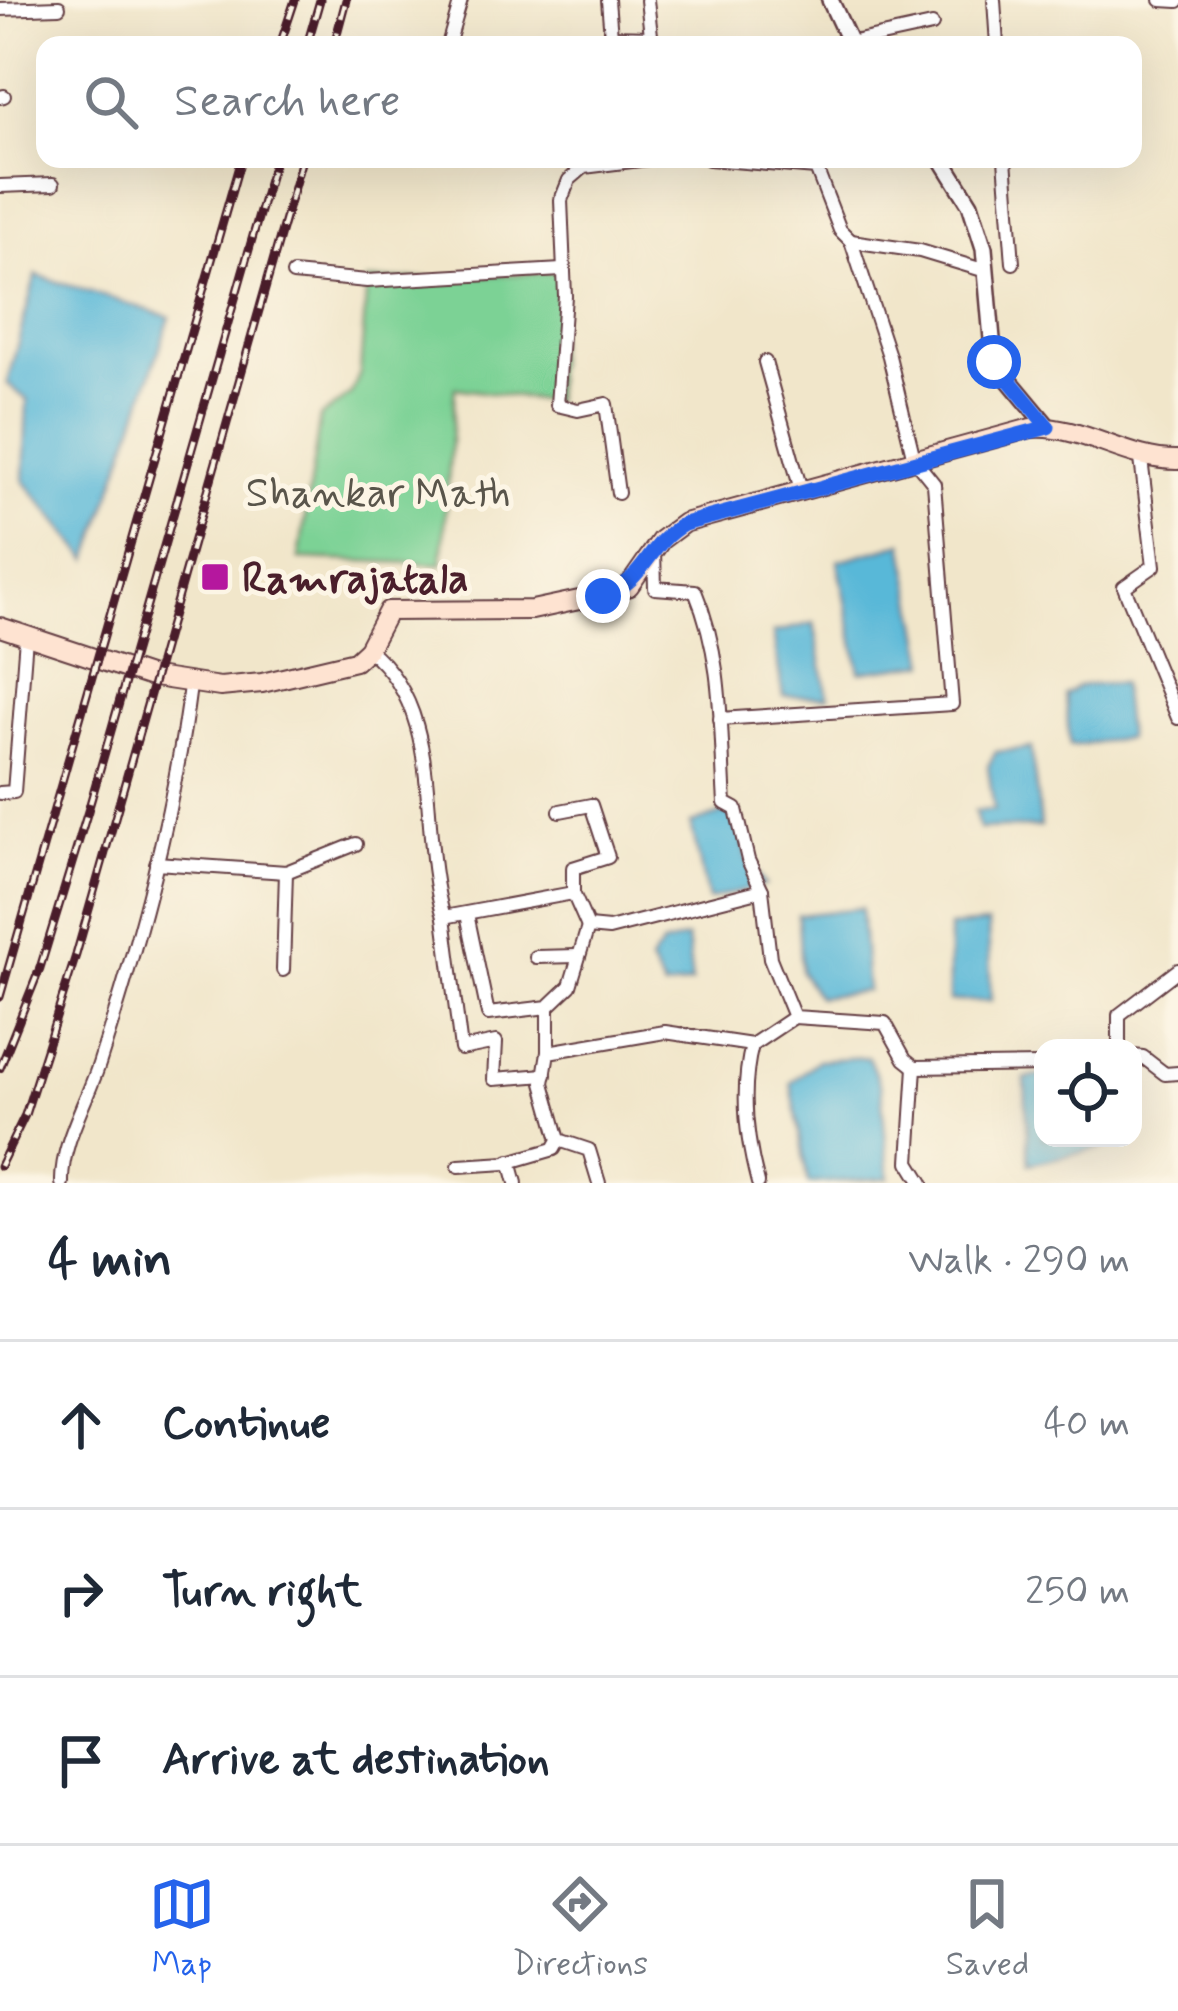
<!DOCTYPE html>
<meta charset="utf-8">
<style>
body{margin:0;font-family:Mynerve,sans-serif;background:#f6f6f7;color:#1f2937}
.controls{position:absolute;right:36px;bottom:36px;display:grid;overflow:hidden;border-radius:24px;box-shadow:0 12px 48px #0002}
.controls button{width:108px;height:108px;display:grid;place-items:center;padding:0;border:0;border-bottom:3px solid #e0e1e3;background:#fff;color:#1f2937;font:60px sans-serif}
.stop{position:absolute;width:36px;height:36px;margin:-27px;border:9px solid #2563eb;border-radius:50%;background:#fff}
.stop.end{background:#2563eb;border-color:#fff;box-shadow:0 3px 12px #0008}
.list{margin:0;padding:0;list-style:none}
h2{display:flex;justify-content:space-between;align-items:center;height:156px;margin:0;padding:0 48px;font-size:51px}
h2 small{font-size:39px;font-weight:400;color:#747a83}
.list li{display:grid;grid-template-columns:78px 1fr auto;gap:36px;align-items:center;box-sizing:border-box;height:168px;padding:0 48px;border-top:3px solid #e0e1e3}
.list b{display:block;font-size:45px;white-space:nowrap}
.list em{font-size:39px;font-style:normal;color:#747a83}
.icon{flex:none;width:66px;height:66px;fill:none;stroke:currentColor;stroke-width:2;stroke-linecap:round;stroke-linejoin:round}
.map{position:relative;flex:none;width:1178px;height:1183px;overflow:hidden}
.search{position:absolute;background:#fff;box-shadow:0 12px 48px #0002;left:36px;right:36px;top:36px;height:132px;display:flex;align-items:center;gap:30px;box-sizing:border-box;padding:0 42px;border-radius:24px;color:#747a83;font-size:45px}
.sheet{height:660px;background:#fff}
nav{display:flex;justify-content:space-around;align-items:center;box-sizing:border-box;height:168px;border-top:3px solid #e0e1e3;background:#fff;font-size:33px;color:#747a83}
nav a{display:grid;justify-items:center;gap:6px}
nav .on{color:#2563eb}
.map>svg:first-child{display:block}
.green{fill:#7cd295;stroke:#637860;stroke-width:3}
.water{fill:#59b8d8;stroke:#526c82;stroke-width:3}
.lines{fill:none;stroke-linecap:round;stroke-linejoin:round}
.minor-casing{stroke:#633d43;stroke-width:16}
.tertiary-casing{stroke:#633d43;stroke-width:20}
.secondary-casing{stroke:#633d43;stroke-width:22}
.minor{stroke:#fff;stroke-width:12}
.tertiary{stroke:#fff;stroke-width:15}
.secondary{stroke:#fee3d1;stroke-width:18}
.rail-casing{stroke:#4a1f2b;stroke-width:9}
.rail{stroke:#fcf5e5;stroke-width:4.5;stroke-dasharray:14;stroke-linecap:butt}
.route{stroke:#2563eb;stroke-width:15}
.poi-dot{fill:#b5179e;stroke:#fcf5e5;stroke-width:4.5}
.labels{text-anchor:middle;stroke-width:10;stroke-linejoin:round;paint-order:stroke}
.park-label{font-size:42px;fill:#59554b;stroke:#fcf5e5}
.poi-label{font-size:42px;font-weight:bold;fill:#4a1f2b;stroke:#fcf5e5;text-anchor:start}
</style>
<div class="map">
<svg width="1178" height="1183" viewBox="0 0 1178 1183">
<rect width="100%" height="100%" fill="#fcf5e5"/>
<filter id="ink" filterUnits="userSpaceOnUse"><feTurbulence type="fractalNoise" baseFrequency=".00833" numOctaves="2"/><feDisplacementMap in="SourceGraphic" scale="24" xChannelSelector="R" yChannelSelector="G"/><feConvolveMatrix kernelMatrix="1 2 1 2 8 2 1 2 1" color-interpolation-filters="sRGB"/></filter>
<filter id="wash" filterUnits="userSpaceOnUse"><feTurbulence type="fractalNoise" baseFrequency=".004" numOctaves="4" result="noise"/><feDisplacementMap in="SourceGraphic" scale="48" xChannelSelector="R" yChannelSelector="G"/><feGaussianBlur stdDeviation="2.7" result="paint"/><feColorMatrix in="noise" values="0 0 0 0 0 0 0 0 0 0 0 0 0 0 0 0 0 1.4 0 .05"/><feComposite in="paint" operator="in"/></filter>
<g filter="url(#wash)">
<rect width="100%" height="100%" fill="#f1e6ca"/>
<polygon class="green" points="560,272 553,402 455,388 442,564 299,559 320,417 351,394 360,373 367,281"/>
<g class="water">
<polygon points="36,275 170,317 89,560 24,481 27,400 7,383"/>
<polygon points="903,543 927,663 860,672 838,561"/>
<polygon points="814,623 828,697 783,696 773,633"/>
<polygon points="1121,683 1127,738 1070,746 1065,695 1078,686"/>
<polygon points="1031,748 1041,827 979,829 975,811 994,810 988,766 996,752"/>
<polygon points="736,809 748,860 765,885 708,900 691,824"/>
<polygon points="861,908 867,991 818,997 801,972 798,915"/>
<polygon points="988,924 991,1001 949,1001 949,927"/>
<polygon points="687,938 692,983 664,989 650,962 662,945"/>
<polygon points="868,1057 881,1087 889,1178 808,1183 791,1083 818,1060"/>
<polygon points="1043,1075 1043,1138 1102,1138 1103,1148 1029,1164 1025,1079"/>
</g>
</g>
<g filter="url(#ink)">
<g class="lines">
<defs>
<g id="minor">
<polyline points="608,0 611,36 651,37"/>
<polyline points="647,0 652,44"/>
<polyline points="994,0 997,45"/>
<polyline points="1161,0 1178,1"/>
<polyline points="0,9 59,7"/>
<polyline points="849,43 932,25"/>
<polyline points="448,45 461,0"/>
<polyline points="0,97 4,96"/>
<polyline points="709,159 816,168 840,230 851,241"/>
<polyline points="1005,159 1013,263"/>
<polyline points="0,186 53,184"/>
<polyline points="293,274 367,281 562,270"/>
<polyline points="765,362 801,490"/>
<polyline points="1141,459 1154,566 1124,587 1178,718"/>
<polyline points="618,493 606,404 578,410 557,405 565,296 561,200 569,180 584,167 648,159"/>
<path d="M654,551L655,588L695,591C724,660 720,730 725,803L736,809L748,860L762,890L770,958L794,1017L885,1023L905,1059L915,1067L1043,1065"/>
<path d="M368,649C447,712 417,829 444,917L573,893V868L608,857L591,805L560,811"/>
<polyline points="720,719 952,704 934,484 914,459 889,356 851,241 920,251 986,271"/>
<polyline points="0,793 14,792 26,637"/>
<polyline points="156,863 286,872 356,844"/>
<polyline points="573,893 588,927 609,929 762,890"/>
<polyline points="467,914 488,1014 548,1007"/>
<polyline points="444,917 461,1049 496,1042 494,1079 545,1075"/>
<polyline points="536,957 577,956"/>
<polyline points="283,970 286,872"/>
<polyline points="1119,1048 1119,1015 1178,970"/>
<polyline points="548,1052 548,1007 570,986 588,927"/>
<polyline points="1133,1056 1143,1057 1165,1074 1178,1073"/>
<polyline points="915,1067 909,1162 922,1183"/>
<polyline points="559,1140 589,1150 599,1183"/>
<polyline points="510,1161 516,1183"/>
<polyline points="459,1166 506,1163 554,1149 559,1140 543,1083 548,1052 665,1032 752,1045"/>
<path d="M62,1183C61,1142 88,1100 100,1061C139,940 174,813 190,686"/>
<path d="M758,1183C746,1138 740,1091 752,1045L794,1017"/>
</g>
<g id="tertiary">
<polyline points="830,0 851,45"/>
<polyline points="942,159 970,204 984,248 994,362 1048,427"/>
</g>
<path id="secondary" d="M0,627L148,676L220,687L262,683L355,661L368,649L388,611L532,610L603,595L629,586L661,540L684,523L1031,428C1082,424 1126,461 1178,460"/>
</defs>
<use href="#minor" class="minor-casing"/>
<use href="#tertiary" class="tertiary-casing"/>
<use href="#secondary" class="secondary-casing"/>
<use href="#minor" class="minor"/>
<use href="#tertiary" class="tertiary"/>
<use href="#secondary" class="secondary"/>
<defs>
<g id="rail">
<polyline points="280,45 295,0"/>
<polyline points="307,45 320,0"/>
<polyline points="334,45 346,0"/>
<polyline points="0,997 241,159"/>
<polyline points="0,1068 40,968 88,811 275,159"/>
<polyline points="0,1166 25,1115 76,955 302,159"/>
</g>
</defs>
<use href="#rail" class="rail-casing"/>
<use href="#rail" class="rail"/>
</g>
</g>
<g class="lines" filter="url(#ink)">
<path class="route" d="M603,596C648,579 646,545 684,524L1048,427L994,362"/>
</g>
<rect class="poi-dot" x="200" y="562" width="30" height="30" rx="6"/>
<g class="labels">
<g class="park-label">
<text x="378" y="506">Shankar Math</text>
</g>
<g class="poi-label">
<text x="242" y="592">Ramrajatala</text>
</g>
</g>
</svg>
<div class="controls">
<button><svg class="icon" aria-label="locate" viewBox="0 0 24 24"><circle cx="12" cy="12" r="6"/><path d="M12 2v4M12 18v4M2 12h4M18 12h4"/></svg></button>
</div>
<div class="stop" style="left:994px;top:362px"></div>
<div class="stop end" style="left:603px;top:596px"></div>
<div class="search"><svg class="icon" aria-label="search" viewBox="0 0 24 24"><circle cx="10" cy="10" r="6"/><path d="M15 15l6 6"/></svg>Search here</div>
</div>
<section class="sheet">
<h2>4 min<small>Walk · 290 m</small></h2>
<ul class="list">
<li><svg class="icon" aria-label="ahead" viewBox="0 0 24 24"><path d="M12 20V5M6 11l6-6 6 6"/></svg><div><b>Continue</b></div><em>40 m</em></li>
<li><svg class="icon" aria-label="right" viewBox="0 0 24 24"><path d="M7 20v-9h11M14 6l5 5-5 5"/></svg><div><b>Turn right</b></div><em>250 m</em></li>
<li><svg class="icon" aria-label="arrive" viewBox="0 0 24 24"><path d="M6 21V4h12l-3 4 3 4H6"/></svg><div><b>Arrive at destination</b></div></li>
</ul>
</section>
<nav>
<a class="on"><svg class="icon" aria-label="map" viewBox="0 0 24 24"><path d="M3 6l6-2 6 2 6-2v14l-6 2-6-2-6 2zM9 4v14M15 6v14"/></svg>Map</a>
<a><svg class="icon" aria-label="directions" viewBox="0 0 24 24"><path d="M12 3l9 9-9 9-9-9zM9 14v-3h6M13 9l2 2-2 2"/></svg>Directions</a>
<a><svg class="icon" aria-label="saved" viewBox="0 0 24 24"><path d="M7 4h10v16l-5-4-5 4z"/></svg>Saved</a>
</nav>
